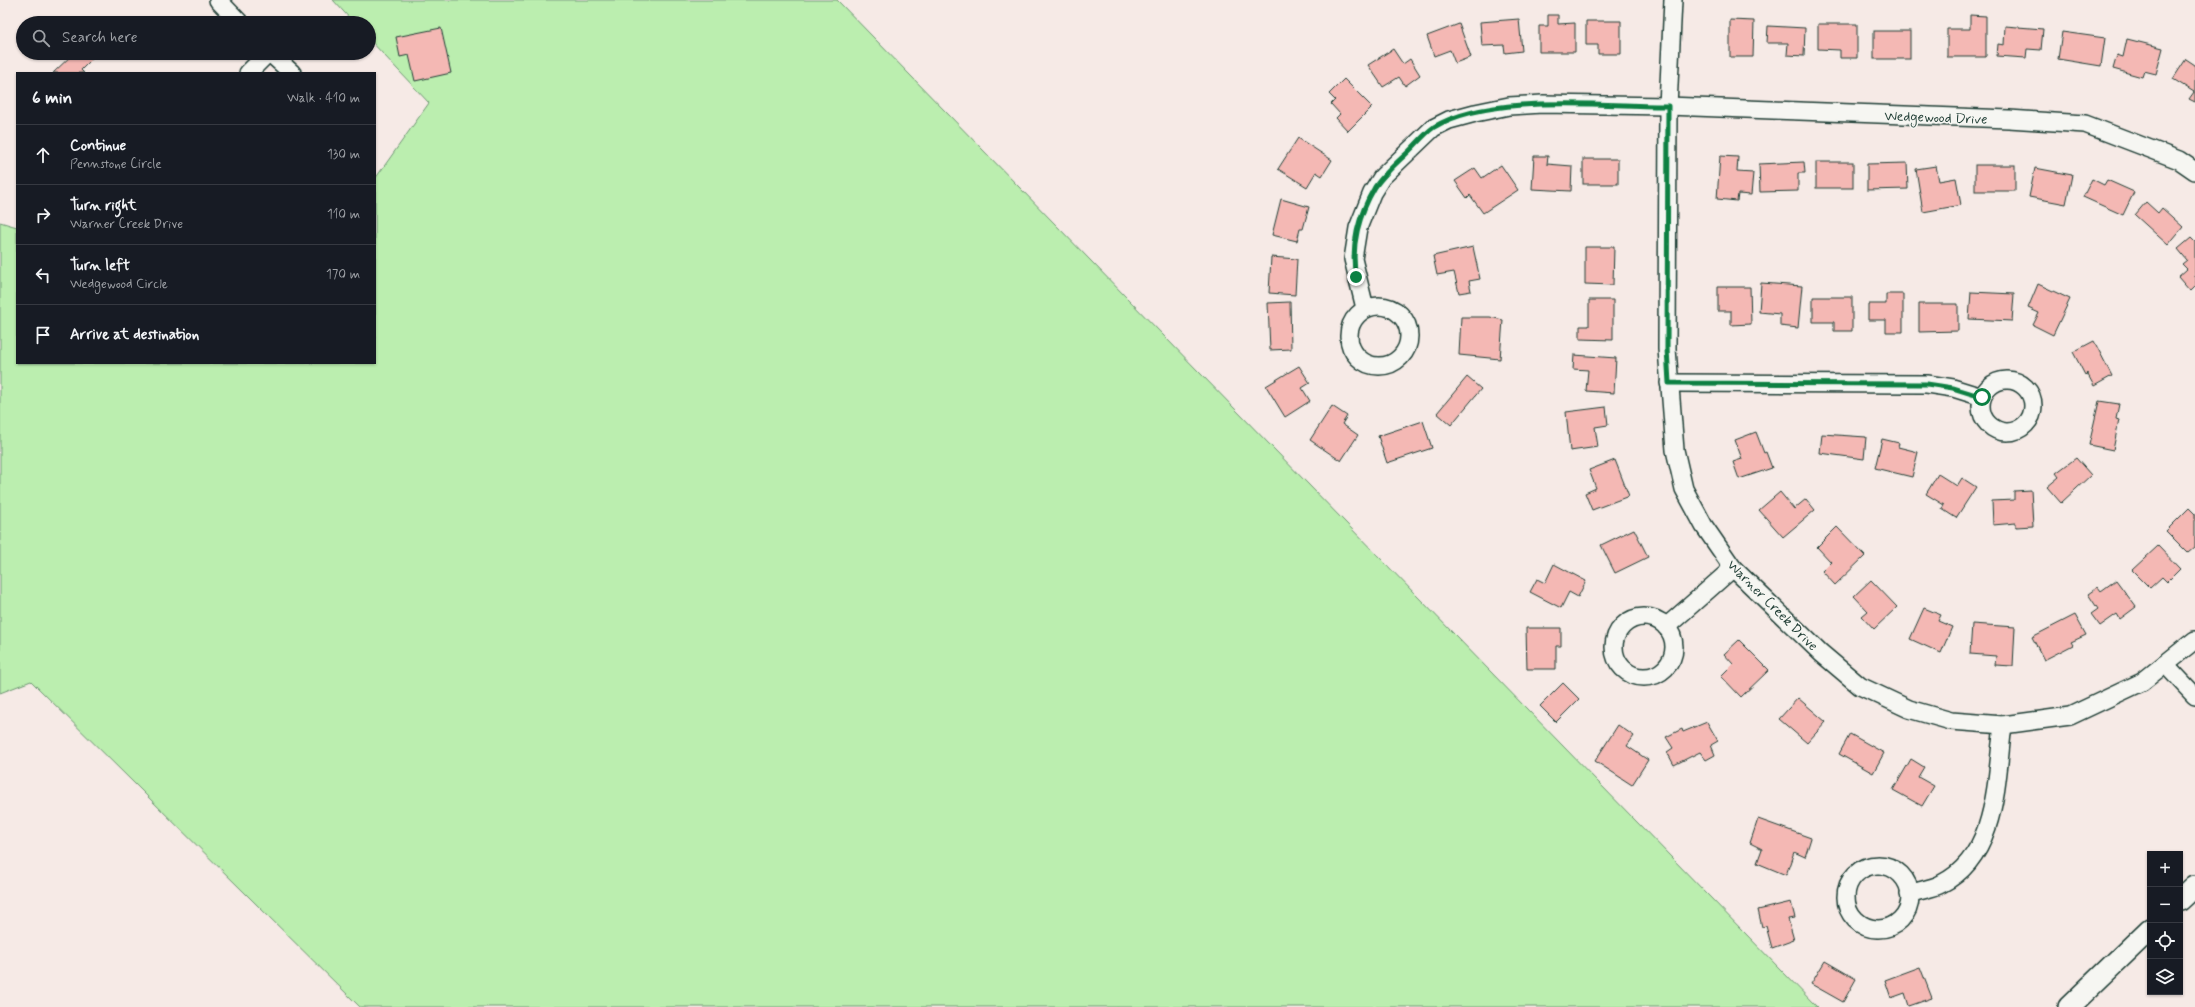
<!DOCTYPE html>
<meta charset="utf-8">
<style>
body{margin:0;font-family:Mynerve,sans-serif;background:#242831;color:#f1f3f6}
.controls{position:absolute;right:12px;bottom:12px;display:grid;overflow:hidden;border-radius:0px;box-shadow:0 1px 3px #0004}
.controls button{width:36px;height:36px;display:grid;place-items:center;padding:0;border:0;border-bottom:1px solid #363941;background:#171b24;color:#f1f3f6;font:20px sans-serif}
.stop{position:absolute;width:12px;height:12px;margin:-9px;border:3px solid #0b8043;border-radius:50%;background:#fff}
.stop.end{background:#0b8043;border-color:#fff;box-shadow:0 1px 4px #0008}
.list{margin:0;padding:0;list-style:none}
h2{display:flex;justify-content:space-between;align-items:center;height:52px;margin:0;padding:0 16px;font-size:17px}
h2 small{font-size:13px;font-weight:400;color:#9ea1a6}
.list li{display:grid;grid-template-columns:26px 1fr auto;gap:12px;align-items:center;box-sizing:border-box;height:60px;padding:0 16px;border-top:1px solid #363941}
.list b{display:block;font-size:15px;white-space:nowrap}
.list p{margin:0;font-size:13px;white-space:nowrap;color:#9ea1a6}
.list em{font-size:13px;font-style:normal;color:#9ea1a6}
.icon{flex:none;width:22px;height:22px;fill:none;stroke:currentColor;stroke-width:2;stroke-linecap:round;stroke-linejoin:round}
.map{position:relative;flex:none;width:2195px;height:1007px;overflow:hidden}
.search{position:absolute;background:#171b24;box-shadow:0 1px 3px #0004;left:16px;top:16px;width:360px;height:44px;display:flex;align-items:center;gap:10px;box-sizing:border-box;padding:0 14px;border-radius:22px;color:#9ea1a6;font-size:15px}
.panel{position:absolute;background:#171b24;box-shadow:0 1px 3px #0004;left:16px;top:72px;width:360px;height:292px;border-radius:0px}
.map>svg:first-child{display:block}
.green{fill:#bbeeaf;stroke:#6d9672}
.building{fill:#f4b8b4;stroke:#1f3d34}
.lines{fill:none;stroke-linecap:round;stroke-linejoin:round}
.minor-casing{stroke:#1f3d34;stroke-width:20}
.major-casing{stroke:#1f3d34;stroke-width:24}
.minor{stroke:#f6f6f2;stroke-width:17}
.major{stroke:#f6f6f2;stroke-width:21}
.route{stroke:#0b8043;stroke-width:5}
.labels{text-anchor:middle;stroke-width:3;stroke-linejoin:round;paint-order:stroke}
.street-label{font-size:14px;fill:#1f3d34;stroke:#f6f6f2}
</style>
<div class="map">
<svg width="2195" height="1007" viewBox="0 0 2195 1007">
<rect width="100%" height="100%" fill="#f6eae6"/>
<filter id="ink" filterUnits="userSpaceOnUse"><feTurbulence type="fractalNoise" baseFrequency=".025" numOctaves="2"/><feDisplacementMap in="SourceGraphic" scale="8" xChannelSelector="R" yChannelSelector="G"/><feConvolveMatrix kernelMatrix="1 2 1 2 8 2 1 2 1" color-interpolation-filters="sRGB"/></filter>
<g filter="url(#ink)">
<polygon class="green" points="333,0 837,0 1817,1007 360,1007 31,681 0,693 0,222 17,227 17,363 375,363 375,179 429,103 369,39 369,23 354,23"/>
<g class="building">
<polygon points="1548,15 1558,15 1558,24 1575,23 1575,52 1539,52 1539,26 1548,26"/>
<polygon points="1970,15 1986,16 1986,57 1947,57 1947,29 1970,29"/>
<polygon points="1519,19 1522,51 1505,53 1504,45 1482,46 1480,22"/>
<polygon points="1730,20 1754,21 1753,57 1730,57"/>
<polygon points="1586,21 1621,21 1621,54 1598,54 1598,45 1586,45"/>
<polygon points="1459,24 1471,57 1455,63 1450,50 1434,56 1427,36"/>
<polygon points="1818,24 1857,24 1857,58 1840,58 1840,50 1818,49"/>
<polygon points="1768,26 1805,28 1804,56 1787,55 1788,43 1767,43"/>
<polygon points="2005,26 2043,29 2041,50 2027,49 2026,58 1997,56 1998,44 2004,45"/>
<polygon points="441,28 451,73 415,81 409,55 400,57 396,37"/>
<rect x="1874" y="31" width="36" height="28"/>
<polygon points="2062,32 2105,38 2101,66 2058,59"/>
<polygon points="2127,39 2163,48 2156,74 2144,71 2142,77 2113,69 2117,55 2123,57"/>
<polygon points="1393,49 1403,64 1410,59 1420,75 1405,86 1399,77 1383,87 1368,65"/>
<polygon points="74,53 98,53 81,70 84,73 53,73"/>
<polygon points="2186,59 2195,65 2195,102 2189,99 2194,92 2173,79"/>
<polygon points="1344,79 1372,107 1348,131 1336,118 1340,114 1331,104 1335,100 1329,94"/>
<polygon points="1298,138 1332,160 1322,176 1316,172 1307,187 1278,169"/>
<polygon points="1534,156 1548,156 1547,164 1572,166 1571,191 1532,189"/>
<polygon points="1720,156 1738,157 1737,172 1753,173 1751,195 1738,194 1737,201 1717,199"/>
<rect x="1583" y="159" width="35" height="25"/>
<polygon points="1804,162 1805,173 1798,173 1798,191 1760,192 1759,164"/>
<rect x="1816" y="162" width="37" height="26"/>
<polygon points="1907,163 1908,189 1867,190 1867,164"/>
<polygon points="1501,165 1518,190 1483,213 1470,195 1467,198 1455,181 1475,168 1482,178"/>
<rect x="1975" y="165" width="40" height="26"/>
<polygon points="1936,166 1939,181 1956,178 1961,205 1923,212 1916,169"/>
<polygon points="2035,168 2072,175 2066,204 2029,197"/>
<polygon points="2092,179 2104,185 2107,180 2134,192 2123,215 2083,197"/>
<polygon points="1281,199 1309,207 1303,229 1300,229 1297,241 1272,235"/>
<polygon points="2146,202 2158,213 2162,208 2183,227 2168,245 2135,215"/>
<polygon points="2191,238 2195,242 2195,286 2190,291 2178,277 2187,269 2182,264 2187,260 2178,249"/>
<polygon points="1473,247 1480,279 1469,281 1471,291 1459,293 1454,272 1437,275 1433,256"/>
<polygon points="1585,247 1614,247 1613,285 1585,284"/>
<polygon points="1271,257 1297,259 1295,295 1269,293"/>
<polygon points="1761,283 1802,286 1798,328 1780,326 1780,314 1759,312"/>
<polygon points="2038,284 2070,299 2053,335 2033,325 2039,313 2028,308"/>
<polygon points="1718,287 1750,287 1751,324 1731,325 1731,311 1718,311"/>
<polygon points="1971,292 2014,294 2012,321 1969,319"/>
<polygon points="1886,294 1903,294 1903,332 1886,332 1886,320 1868,320 1868,304 1886,304"/>
<polygon points="1813,297 1852,297 1852,331 1834,331 1834,322 1813,322"/>
<polygon points="1589,300 1613,300 1613,340 1580,339 1580,326 1589,326"/>
<polygon points="1290,302 1291,349 1270,350 1268,303"/>
<polygon points="1919,304 1958,304 1958,331 1919,332"/>
<polygon points="1461,317 1490,317 1503,320 1500,359 1459,355"/>
<polygon points="2094,341 2112,376 2094,386 2087,373 2085,375 2073,352"/>
<polygon points="1574,355 1616,358 1614,393 1586,391 1588,370 1573,369"/>
<polygon points="1299,366 1310,383 1302,388 1310,401 1285,417 1266,386"/>
<polygon points="1467,377 1481,389 1451,425 1437,413"/>
<polygon points="2099,401 2119,404 2116,419 2119,420 2113,450 2089,445"/>
<polygon points="1332,406 1347,416 1342,424 1358,435 1341,461 1310,440"/>
<polygon points="1606,407 1608,425 1595,427 1598,447 1570,451 1566,412"/>
<polygon points="1423,421 1432,448 1387,463 1378,436"/>
<polygon points="1756,432 1764,453 1766,452 1772,468 1739,479 1733,462 1742,459 1735,440"/>
<polygon points="1822,434 1866,437 1864,459 1820,453"/>
<polygon points="1882,439 1899,443 1898,447 1918,452 1912,477 1875,468"/>
<polygon points="2076,458 2091,475 2061,503 2047,487 2059,477 2056,473"/>
<polygon points="1615,460 1629,496 1592,510 1585,493 1596,488 1589,470"/>
<polygon points="1938,474 1957,486 1962,478 1976,487 1956,518 1942,509 1944,505 1926,494"/>
<polygon points="2031,490 2033,526 2016,527 2016,523 1993,525 1992,501 2014,500 2014,491"/>
<polygon points="1780,492 1794,509 1806,499 1815,510 1783,537 1759,510"/>
<polygon points="2189,508 2195,514 2195,547 2188,553 2166,531"/>
<polygon points="1837,527 1865,556 1835,585 1822,571 1831,562 1817,547"/>
<polygon points="1634,529 1648,557 1615,573 1601,545"/>
<polygon points="2158,546 2180,569 2167,582 2162,577 2150,588 2132,570"/>
<polygon points="1554,564 1586,581 1578,597 1569,592 1561,608 1530,592 1537,579 1545,583"/>
<polygon points="1871,580 1897,607 1874,629 1862,616 1868,611 1854,596"/>
<polygon points="2116,580 2136,607 2120,619 2117,614 2100,626 2091,614 2098,609 2088,594 2098,587 2101,591"/>
<polygon points="1924,608 1941,615 1938,621 1952,627 1941,653 1910,639"/>
<polygon points="2075,615 2086,635 2071,642 2073,645 2044,660 2032,637"/>
<polygon points="1972,624 2015,627 2013,666 1995,665 1996,656 1970,654"/>
<polygon points="1526,628 1561,628 1561,646 1556,646 1556,669 1527,669"/>
<polygon points="1739,640 1769,670 1741,697 1721,676 1733,664 1724,654"/>
<polygon points="1563,683 1579,699 1556,722 1540,706"/>
<polygon points="1798,698 1826,722 1807,743 1779,719"/>
<polygon points="1707,722 1718,741 1711,745 1715,755 1706,760 1700,752 1674,765 1667,752 1673,748 1666,737 1682,729 1683,732"/>
<polygon points="1618,725 1634,736 1627,746 1648,760 1632,785 1595,761"/>
<polygon points="1850,734 1884,753 1873,773 1839,754"/>
<polygon points="1911,759 1924,767 1918,777 1934,786 1922,806 1893,790"/>
<polygon points="1758,819 1811,838 1805,857 1794,852 1786,875 1757,863 1762,849 1750,843"/>
<polygon points="1791,902 1795,918 1788,919 1794,940 1772,948 1766,926 1762,927 1758,910"/>
<polygon points="1825,961 1856,979 1843,1002 1811,984"/>
<polygon points="1920,967 1932,998 1909,1006 1905,993 1891,998 1885,980"/>
</g>
<g class="lines">
<defs>
<g id="minor">
<polyline points="218,0 240,23"/>
<polyline points="1673,0 1668,106 1667,349 1675,450 1684,489 1704,526 1733,568 1821,653 1860,686 1909,709 1951,721 2003,725 2070,716 2142,682 2195,640"/>
<polyline points="270,53 292,73"/>
<polyline points="248,73 268,53"/>
<circle cx="1379" cy="336" r="30"/>
<polyline points="1365,308 1353,259 1358,228 1372,193 1382,177 1433,128 1449,120 1475,113 1509,106 1542,104 1668,106 2009,119 2085,124 2179,160 2195,171"/>
<circle cx="2007" cy="406" r="26"/>
<polyline points="1669,383 1927,384 1953,388 1982,397"/>
<circle cx="1644" cy="647" r="30"/>
<polyline points="1666,627 1733,568"/>
<polyline points="2165,664 2195,696"/>
<circle cx="1878" cy="897" r="32"/>
<path d="M1909,894C1919,890 1932,889 1941,884C1998,856 1996,779 2003,725"/>
</g>
<g id="major">
<polyline points="2180,900 2195,886"/>
<polyline points="2069,1007 2150,929"/>
</g>
</defs>
<use href="#minor" class="minor-casing"/>
<use href="#major" class="major-casing"/>
<use href="#minor" class="minor"/>
<use href="#major" class="major"/>
</g>
</g>
<g class="lines" filter="url(#ink)">
<path class="route" d="M1356,277C1350,246 1359,214 1375,187C1384,174 1394,165 1406,154C1415,146 1424,134 1434,127C1490,93 1603,106 1668,106L1667,349L1669,383L1927,384L1953,388L1982,397"/>
</g>
<g class="labels">
<g class="street-label">
<text transform="translate(1936 117) rotate(2)" y="5">Wedgewood Drive</text>
<text transform="translate(1773 605) rotate(45)" y="5">Warner Creek Drive</text>
</g>
</g>
</svg>
<div class="controls">
<button>+</button>
<button>−</button>
<button><svg class="icon" aria-label="locate" viewBox="0 0 24 24"><circle cx="12" cy="12" r="6"/><path d="M12 2v4M12 18v4M2 12h4M18 12h4"/></svg></button>
<button><svg class="icon" aria-label="layers" viewBox="0 0 24 24"><path d="M12 4l9 5-9 5-9-5zM3 14l9 5 9-5"/></svg></button>
</div>
<div class="stop" style="left:1982px;top:397px"></div>
<div class="stop end" style="left:1356px;top:277px"></div>
<div class="search"><svg class="icon" aria-label="search" viewBox="0 0 24 24"><circle cx="10" cy="10" r="6"/><path d="M15 15l6 6"/></svg>Search here</div>
<section class="panel">
<h2>6 min<small>Walk · 410 m</small></h2>
<ul class="list">
<li><svg class="icon" aria-label="ahead" viewBox="0 0 24 24"><path d="M12 20V5M6 11l6-6 6 6"/></svg><div><b>Continue</b><p>Pennstone Circle</p></div><em>130 m</em></li>
<li><svg class="icon" aria-label="right" viewBox="0 0 24 24"><path d="M7 20v-9h11M14 6l5 5-5 5"/></svg><div><b>Turn right</b><p>Warner Creek Drive</p></div><em>110 m</em></li>
<li><svg class="icon" aria-label="left" viewBox="0 0 24 24"><path d="M17 20v-9H6M10 6l-5 5 5 5"/></svg><div><b>Turn left</b><p>Wedgewood Circle</p></div><em>170 m</em></li>
<li><svg class="icon" aria-label="arrive" viewBox="0 0 24 24"><path d="M6 21V4h12l-3 4 3 4H6"/></svg><div><b>Arrive at destination</b></div></li>
</ul>
</section>
</div>
